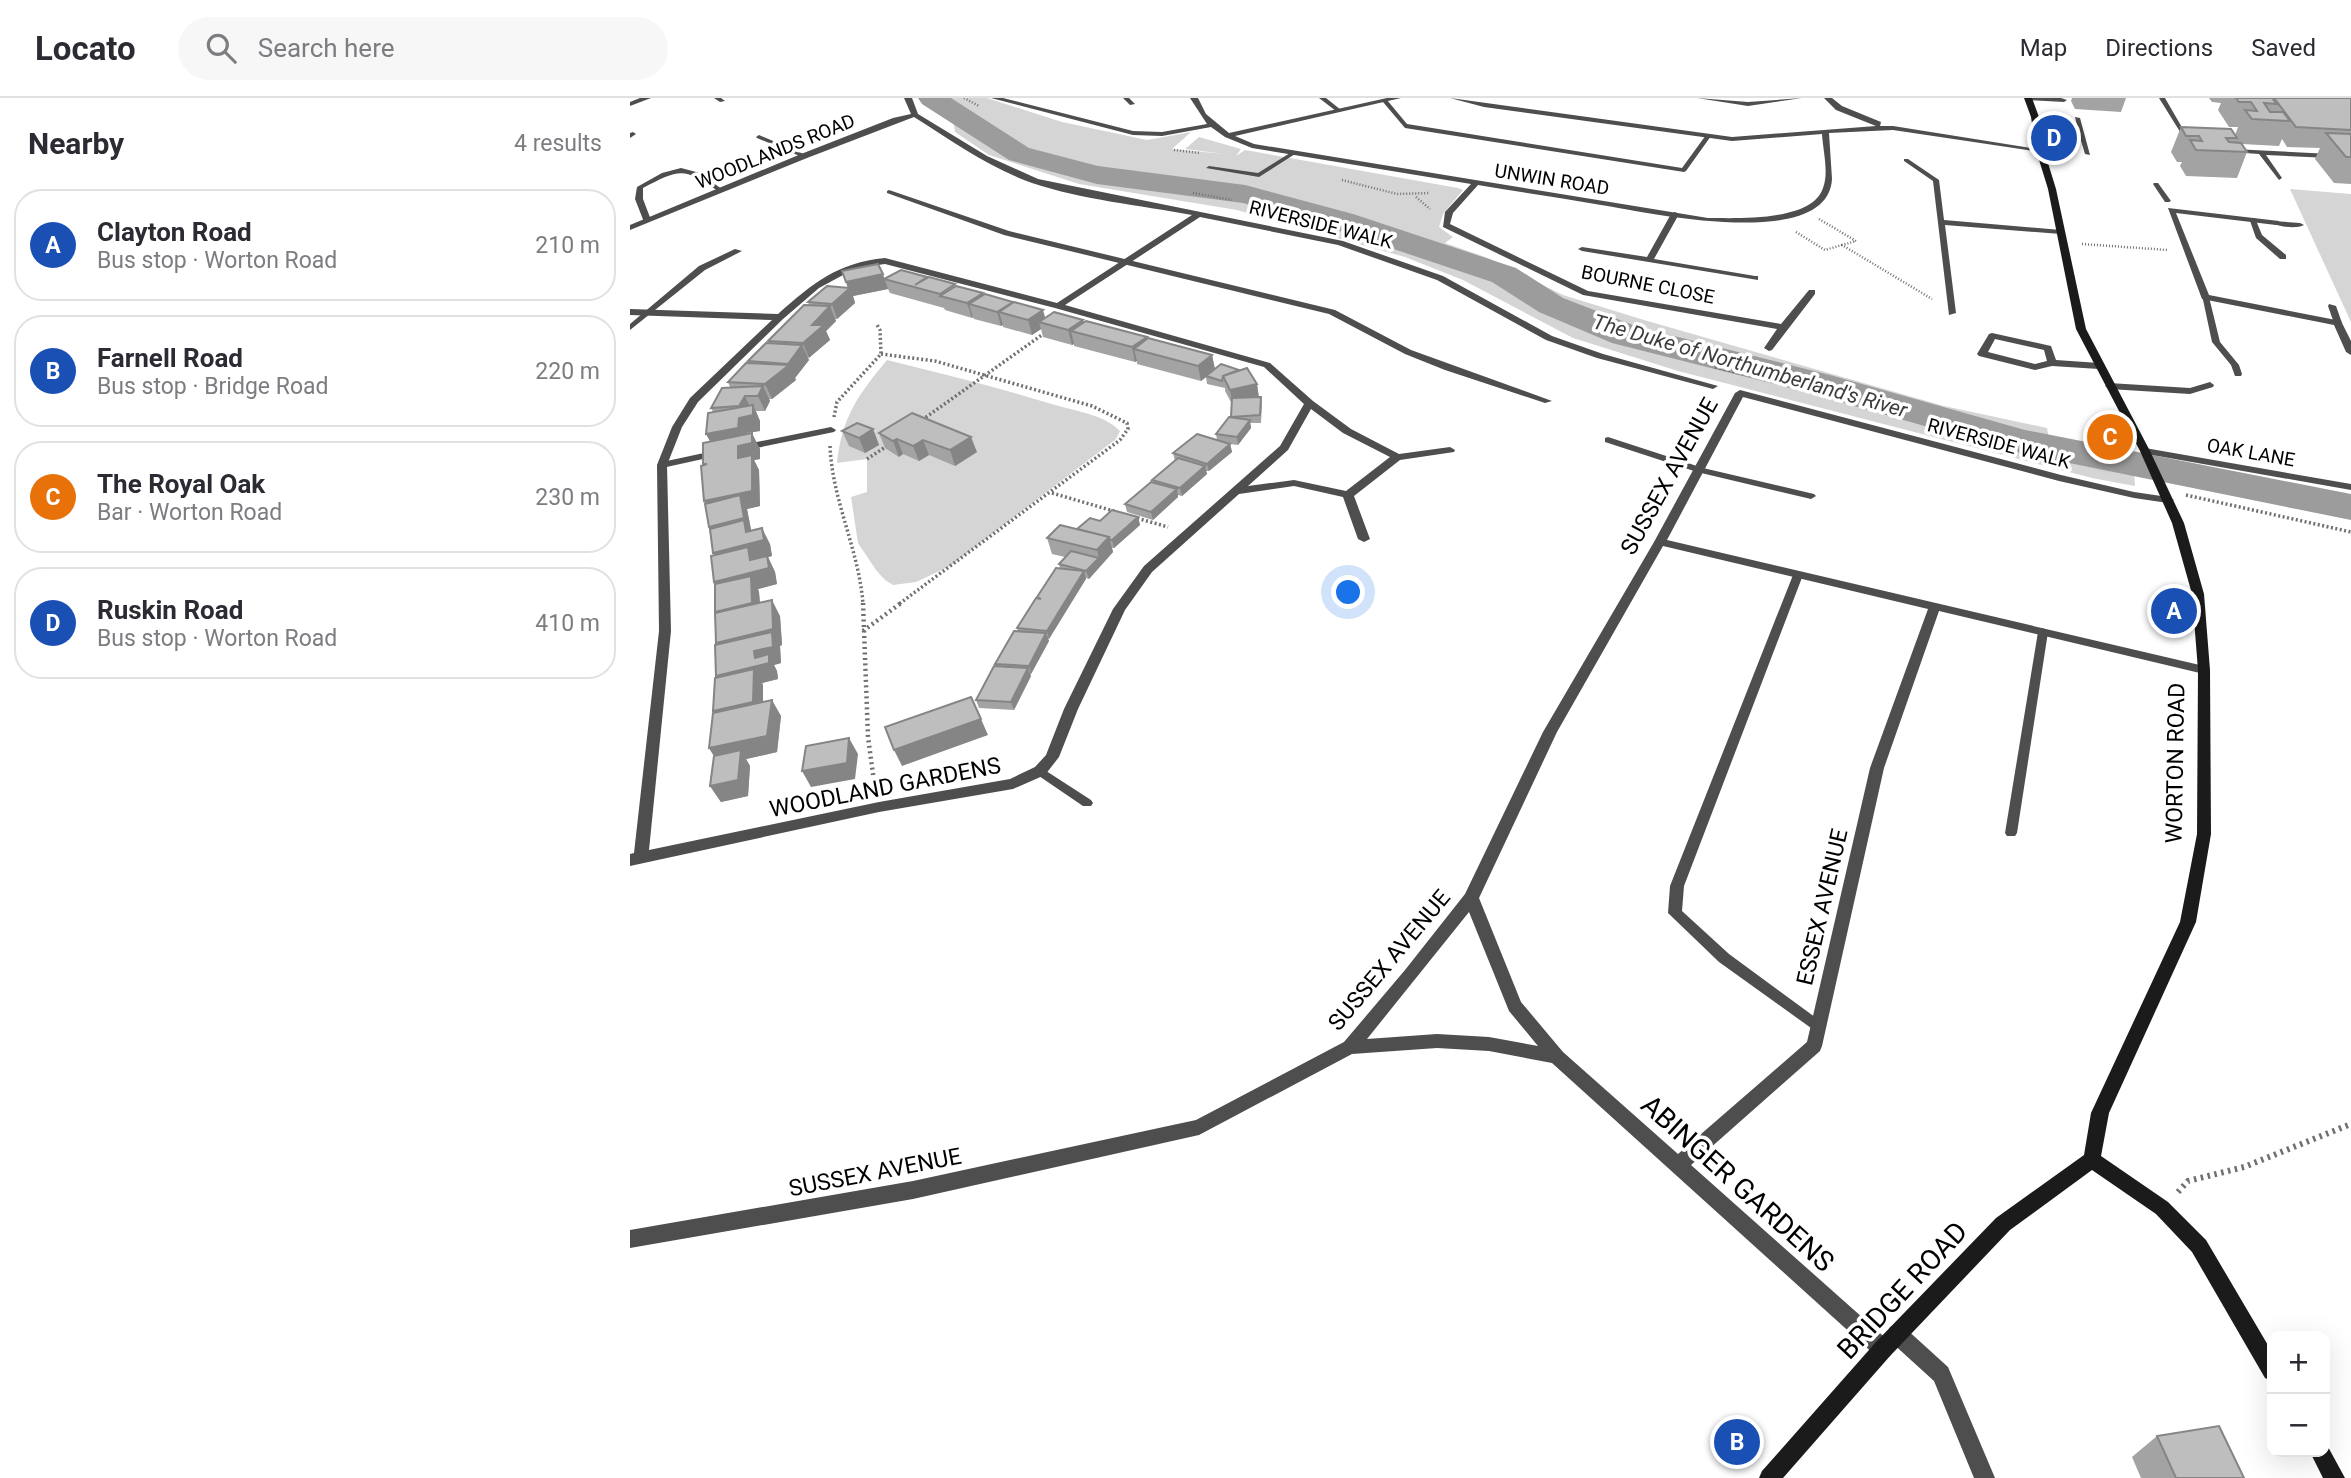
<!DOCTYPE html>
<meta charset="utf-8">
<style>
body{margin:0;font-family:Roboto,sans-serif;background:#f7f7f7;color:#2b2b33}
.controls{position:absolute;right:21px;bottom:21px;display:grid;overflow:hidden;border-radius:14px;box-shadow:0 7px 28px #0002}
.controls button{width:63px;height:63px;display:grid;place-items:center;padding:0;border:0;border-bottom:2px solid #e1e1e2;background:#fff;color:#2b2b33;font:35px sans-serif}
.you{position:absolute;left:719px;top:495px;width:24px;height:24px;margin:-18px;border:5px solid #fff;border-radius:50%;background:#1a73e8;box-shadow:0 0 0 10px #1a73e833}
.badge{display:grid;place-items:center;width:46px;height:46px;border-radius:50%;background:#000;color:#fff;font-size:23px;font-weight:700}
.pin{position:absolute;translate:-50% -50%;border:4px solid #fff;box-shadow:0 2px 7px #0006}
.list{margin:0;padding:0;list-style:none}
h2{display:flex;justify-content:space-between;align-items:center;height:91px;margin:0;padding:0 28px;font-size:30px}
h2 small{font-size:23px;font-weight:400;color:#7c7c81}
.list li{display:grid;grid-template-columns:46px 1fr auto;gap:21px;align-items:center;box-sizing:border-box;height:112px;margin:0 14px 14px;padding:0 14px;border:2px solid #e1e1e2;border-radius:28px}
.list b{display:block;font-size:26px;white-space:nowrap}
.list p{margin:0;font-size:23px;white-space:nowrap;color:#7c7c81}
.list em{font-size:23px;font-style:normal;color:#7c7c81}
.icon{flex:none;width:38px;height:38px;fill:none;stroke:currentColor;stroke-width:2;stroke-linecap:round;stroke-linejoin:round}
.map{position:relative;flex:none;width:1721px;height:1380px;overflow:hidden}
header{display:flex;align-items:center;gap:42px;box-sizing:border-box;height:98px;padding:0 35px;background:#fff;border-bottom:2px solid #e1e1e2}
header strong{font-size:33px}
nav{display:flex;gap:38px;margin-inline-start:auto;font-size:24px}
.search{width:490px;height:63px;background:#f7f7f7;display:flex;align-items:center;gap:18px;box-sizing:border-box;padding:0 24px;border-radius:38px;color:#7c7c81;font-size:26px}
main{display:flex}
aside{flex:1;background:#fff}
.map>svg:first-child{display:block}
.green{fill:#d5d5d5}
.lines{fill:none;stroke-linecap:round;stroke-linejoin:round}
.river{fill:#9c9c9c;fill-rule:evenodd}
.path-far3{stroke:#707070;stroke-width:2.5;stroke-dasharray:1 2;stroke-linecap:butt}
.path-far2{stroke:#707070;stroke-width:3.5;stroke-dasharray:2 2.5;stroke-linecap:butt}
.path-far1{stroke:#707070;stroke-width:4.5;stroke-dasharray:2 3.5;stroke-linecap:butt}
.path{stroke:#707070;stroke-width:6;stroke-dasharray:2.5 4.5;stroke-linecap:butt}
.lane{fill:#4e4e4e;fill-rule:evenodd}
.street{fill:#4e4e4e;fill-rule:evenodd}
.secondary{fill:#1b1b1b;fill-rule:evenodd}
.wall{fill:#a3a3a3}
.shaded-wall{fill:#858585}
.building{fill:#bebebe;stroke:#858585;stroke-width:2}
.labels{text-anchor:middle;stroke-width:7;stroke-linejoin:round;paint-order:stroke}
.far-street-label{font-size:19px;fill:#000;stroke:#fff}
.far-water-label{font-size:21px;font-style:italic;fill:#3d3d3d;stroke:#fff}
.street-label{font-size:23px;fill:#000;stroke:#fff}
.near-street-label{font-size:28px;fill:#000;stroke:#fff}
</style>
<header>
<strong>Locato</strong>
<div class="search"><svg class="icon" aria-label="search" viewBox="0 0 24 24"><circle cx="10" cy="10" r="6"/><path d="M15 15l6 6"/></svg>Search here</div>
<nav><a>Map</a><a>Directions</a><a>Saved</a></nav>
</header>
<main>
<aside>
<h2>Nearby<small>4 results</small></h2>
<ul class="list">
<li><span class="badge" style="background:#1a4fb4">A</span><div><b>Clayton Road</b><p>Bus stop · Worton Road</p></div><em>210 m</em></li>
<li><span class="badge" style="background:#1a4fb4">B</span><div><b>Farnell Road</b><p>Bus stop · Bridge Road</p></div><em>220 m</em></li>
<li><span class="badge" style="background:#e8710a">C</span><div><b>The Royal Oak</b><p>Bar · Worton Road</p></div><em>230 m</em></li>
<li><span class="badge" style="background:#1a4fb4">D</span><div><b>Ruskin Road</b><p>Bus stop · Worton Road</p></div><em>410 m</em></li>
</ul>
</aside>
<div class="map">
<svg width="1721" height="1380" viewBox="0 0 1721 1380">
<rect width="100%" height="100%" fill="#fff"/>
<g class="green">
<path d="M313,0H357L432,24L517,42L561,34L542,51L595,56L555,51L569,39L611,51L606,58L615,52L828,90L833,92L813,116L809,129L823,139L815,145L858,160L933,197L1014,222L1314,308L1417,330L1419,341L1377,333L996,230L934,208L876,173L651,100C568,81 479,85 398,55C377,47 332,15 313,0Z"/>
<polygon points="323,21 329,21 384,58 466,80 586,94 629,104 770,146 841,171 908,206 983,239 1140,278 1370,342 1504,374 1505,388 1462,380 1048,273 943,240 833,182 775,159 607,112 449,86 359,57 325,34"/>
<polygon points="1660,91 1721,96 1721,224"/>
<path d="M257,262C314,276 370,290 425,307C446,313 475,317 490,333L486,341L320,468L286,484L263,487L255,482L246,472L228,445L221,399L237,394V361L207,365C212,319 228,297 257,262Z"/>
</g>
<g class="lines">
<polygon class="river" points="288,0 321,0 399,50 468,68 615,87 723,116 886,170 933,200 1008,229 1200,277 1395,332 1721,396 1721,422 1389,355 1172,293 982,245 909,214 862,184 701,130 613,105 467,86 379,62 292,6"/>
<g class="path-far3">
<polyline points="334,0 349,8"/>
<polyline points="544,52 570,55"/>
<polyline points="712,82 767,96 800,95"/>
<polyline points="563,95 602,102"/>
<polyline points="786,99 800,111"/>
<polyline points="1189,121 1226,143 1212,147 1302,201"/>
<polyline points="1166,134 1195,152 1212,147"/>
<polyline points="1452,146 1538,152"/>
</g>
<g class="path-far2">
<polyline points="251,256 305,263 462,308 497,325 498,331 490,342 269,506"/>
<polyline points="1085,269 1114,276"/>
<polyline points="204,319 207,304 251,256 250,232 246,225"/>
<polyline points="292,322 416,234"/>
<path d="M200,348C202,402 229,452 233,506"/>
<polyline points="237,361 260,346"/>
<polyline points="422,395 487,414"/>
<polyline points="1556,397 1721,434"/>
<polyline points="503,419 538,429"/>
</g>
<g class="path-far1">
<polyline points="233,505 238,639 245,691"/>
<polyline points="233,533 271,505"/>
</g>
<polyline class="path" points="1548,1094 1558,1083 1614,1069 1721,1026"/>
<g class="lane">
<polygon points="84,0 91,0 95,3 90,4"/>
<polygon points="493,0 499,0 505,6 500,7"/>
<polygon points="689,0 696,0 711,12 706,13"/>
<polygon points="1067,0 1118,4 1172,0 1118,8"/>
<polygon points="1395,0 1431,0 1437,2 1434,4 1398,2"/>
<polygon points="1529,0 1535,0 1561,45 1557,45"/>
<polygon points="753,2 757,2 777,26 1052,70 1076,37 1081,38 1056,73 1054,74 775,30 753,4"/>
<polygon points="1445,19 1450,20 1460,57 1455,56 1449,36 1408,33 1405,31 1408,29 1448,32"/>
<polygon points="3,34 6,36 0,40 0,35"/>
<polygon points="129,37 176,57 177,58 172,59 127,40 126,39"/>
<polygon points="1603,51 1721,57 1721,61 1636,57 1652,80 1649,82 1629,56 1601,54 1600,53"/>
<polygon points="660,55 665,56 629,79 576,70 579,68 628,75"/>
<polygon points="1274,61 1278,61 1309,82 1314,122 1431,132 1435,134 1431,136 1315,127 1326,215 1319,217 1303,83 1274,63"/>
<path d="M51,70L70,75L93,92L88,93C53,69 50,71 13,90V101L21,122L14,124L5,101L7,89L32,75Z"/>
<polygon points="1524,85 1528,85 1541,103 1539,104 1535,104 1523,86"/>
<polygon points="259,92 379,133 705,212 781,252 922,303 915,305 815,272 775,256 699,216 374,137 257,95 257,93"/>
<polygon points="1045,114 1049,116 1024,161 1125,178 1128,178 1128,182 952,153 948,151 952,149 1017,159 1041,116"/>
<polygon points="1619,120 1625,120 1632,137 1656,157 1656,161 1650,161 1626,140"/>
<path d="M1643,123L1670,125L1674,127C1667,131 1649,129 1642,125Z"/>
<polygon points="105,151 112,153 75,172 0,232 0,226 69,168"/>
<polygon points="1572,197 1579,199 1590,244 1609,267 1612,276 1611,278 1605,278 1601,267 1582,244"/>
<polygon points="1699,206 1706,208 1712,225 1711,227 1704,225 1698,208"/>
<polygon points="1580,284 1584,287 1583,289 1560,296 1479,291 1475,288 1479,285 1560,290"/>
<polygon points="201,329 206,332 204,334 112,353 107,350 112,347"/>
<polygon points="978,339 1073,370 1184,396 1186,398 1181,401 1067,374 975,344 975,340"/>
<polygon points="88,352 93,355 91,357 32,370 27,367 32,364"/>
<polygon points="1168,474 1173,477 1054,788 1052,813 1099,856 1193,925 1195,929 1193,933 1188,935 1089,864 1038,815 1040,788 1163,477"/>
<polygon points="1413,530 1418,534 1387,735 1385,738 1377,738 1375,735 1408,534"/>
<polygon points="410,669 461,702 463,705 461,708 453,708 406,676 404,673"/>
</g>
<g class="street">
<polygon points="10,0 21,0 0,8 0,4"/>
<path d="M274,0H282L288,16L357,58L408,81L713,143L813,178L922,238L973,256L1088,288L1083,291L967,260L916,242L807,182L708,147L570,119L435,207L640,265L683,303L721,331L769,356L820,349L825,352L824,354L770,362L724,398L740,441L734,444L728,441L713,399L664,388L609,396L522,474L495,512L448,611L429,659L415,677L383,691L249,714L0,768V756L4,755L29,533L27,367L42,329L60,300L142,222L0,217V211L148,216C183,185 207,165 255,160L427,205L562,117C509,107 453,102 402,85C360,70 322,43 284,19L177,60L0,132V127L171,56L263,20L281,16ZM255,166L425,210L634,269L674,306L650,348L514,468L483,511L434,611L416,657L405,669L380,681L249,704L19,752L41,533L37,367L52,329L68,304L153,221L189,190L226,170ZM681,311L713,335L760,359L716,393L664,382L618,388L658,352Z"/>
<path d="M361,0H373L503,33L532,34L577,26L560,0H568L576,16L599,35L757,0H771L605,38L624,46L1078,120C1107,120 1182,124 1193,90C1199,74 1193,53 1192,36L1102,43L854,9L820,0L1102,39L1246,28L1206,12L1194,0H1202L1212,8L1251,24L1250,28H1263L1414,52L1410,54L1263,32L1199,35L1202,81C1198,155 1015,114 971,107C930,100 889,94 848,87L823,115L820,126L958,193L1151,226L1179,192H1185V196L1142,252L1139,253L1134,250L1147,231L953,197L813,129L815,114L841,86L622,50L595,39L581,29L532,38L503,37Z"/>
<polygon points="1538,110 1649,123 1649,127 1646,127 1546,115 1579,197 1711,223 1721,243 1721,257 1716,254 1704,227 1572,201"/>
<path d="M1362,235L1421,248L1426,262L1469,265L1474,268L1469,271L1422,268L1405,272L1349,258L1347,256L1359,236ZM1365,241L1414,252L1417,263L1405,266L1358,254Z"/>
<path d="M1110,292L1431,377L1504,394L1538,399L1544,402L1538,405L1504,400L1429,383L1113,299L1037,442L1574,568L1580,572L1574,576L1309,513L1254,670L1192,948L1190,953L1061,1067L1260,1244L1263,1251L1260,1258L1253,1261L1246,1258L922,965L859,953L807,950L722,956L569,1037L283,1101L0,1150V1132L283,1083L566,1022L714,944L775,872L835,796L913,634L1024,444L1105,295ZM1033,448L1298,511L1240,670L1177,944L1048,1056L933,954L891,904L849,800L927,634ZM839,814L879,913L908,948L859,939L807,936L737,941Z"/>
<polygon points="1515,350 1721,386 1721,392 1511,355 1511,351"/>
<polygon points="1267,1226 1274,1229 1318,1269 1365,1380 1344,1380 1304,1283 1260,1243 1257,1236 1260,1229"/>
</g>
<g class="secondary">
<polygon points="1394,0 1402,0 1409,19 1414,52 1426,91 1456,231 1520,353 1554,425 1574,496 1580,572 1581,736 1566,824 1479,1015 1471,1058 1538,1104 1576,1142 1642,1254 1642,1283 1635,1280 1562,1154 1526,1116 1462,1072 1380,1132 1260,1258 1153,1380 1129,1380 1132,1373 1246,1244 1366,1120 1454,1057 1461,1015 1550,824 1567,736 1568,572 1562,496 1542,425 1510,353 1446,231 1418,91 1406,52 1401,19"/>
<polygon points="1695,1346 1697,1347 1715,1380 1693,1380 1680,1354 1695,1354"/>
</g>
</g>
<g class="wall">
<polygon points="1442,0 1496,0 1491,14 1445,11 1441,3"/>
<polygon points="1579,0 1721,0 1721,86 1704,85 1685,61 1690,50 1657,49 1652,41 1649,48 1612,46 1617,54 1607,80 1556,78 1550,68 1552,64 1547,64 1541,54 1551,29 1605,37 1608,29 1599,29 1588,12 1591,5 1582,4"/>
<polygon points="297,180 325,186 326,188 353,195 353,197 383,204 383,205 415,220 453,222 454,224 517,239 517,241 582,257 585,271 627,286 629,299 631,299 632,306 631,325 620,325 621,330 608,347 600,346 602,354 579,373 576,373 577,376 552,398 548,397 548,399 523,422 497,414 495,406 523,384 522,382 545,363 543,355 587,342 586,336 601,319 602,306 595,293 595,290 577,286 576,279 571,283 507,266 507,263 505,264 444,248 444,246 442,247 413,239 411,231 402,237 373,229 373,227 371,228 344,221 343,219 342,220 315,212 314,210 260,195 258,191 223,198 225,205 207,221 205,221 206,223 196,233 200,242 178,260 179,262 165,280 166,282 142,301 139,301 140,303 135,313 126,313 130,323 130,333 116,335 130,351 130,361 124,362 129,372 130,408 117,411 121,433 140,446 142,458 138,459 145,474 147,486 128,491 129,494 130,505 150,518 152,547 150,548 151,565 144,567 147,573 148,581 132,585 133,587 133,604 151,618 147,654 116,661 120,668 118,698 91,704 80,688 84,658 79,650 87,579 87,547 86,545 86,515 84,484 85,457 83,455 75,407 74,403 73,366 80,343 83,314 81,310 100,289 98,284 118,265 118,263 139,245 138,243 179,207 178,204 218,190 254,181"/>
<polygon points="282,315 347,354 325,368 299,357 289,363 273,356 269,359 255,350 249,335"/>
<polygon points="243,331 249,347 235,355 219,348 212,333"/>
<polygon points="508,419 510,427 484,450 482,450 483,454 459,481 456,480 419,541 418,541 419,543 401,576 400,576 401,578 384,612 349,610 346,602 366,568 365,566 388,533 387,530 408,500 407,499 430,471 429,466 435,459 422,456 417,440 447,431 470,423"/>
<polygon points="1527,1338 1614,1380 1511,1380 1502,1359"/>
</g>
<g class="shaded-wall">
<polygon points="253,176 258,191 223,198 225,205 207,221 202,206 218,191 216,184"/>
<polygon points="353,195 357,210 339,206 343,219 342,220 337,205"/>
<polygon points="383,204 387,218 369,214 373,227 371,228 367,214"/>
<polygon points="200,208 206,223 196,233 200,242 179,260 173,245 182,227"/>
<polygon points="413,212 417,226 409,224 411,231 402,237 398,222"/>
<polygon points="453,222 457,237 441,233 444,246 442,247 438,232"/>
<polygon points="517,239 520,254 504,251 507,263 505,264 502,249"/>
<polygon points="172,247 179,262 165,280 166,282 142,301 135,286 159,268 158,266"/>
<polygon points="582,257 585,272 571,283 568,268"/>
<polygon points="627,286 629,302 603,307 600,292"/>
<polygon points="133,288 140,303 135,313 128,298"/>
<polygon points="115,298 122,313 123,307 130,323 130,333 116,335 115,345 84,351 76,336 109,320 114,319 109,308"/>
<polygon points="620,322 621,330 608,347 607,339"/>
<polygon points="243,331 249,347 235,355 229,340"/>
<polygon points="122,335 130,351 130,361 124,362 129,372 130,408 117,411 122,436 132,430 140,446 142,458 138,459 145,474 147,486 128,491 129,494 131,521 94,530 85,514 92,500 84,484 92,471 83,455 87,445 79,429 82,419 74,403 108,348"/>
<polygon points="341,339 347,354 325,368 320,352"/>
<polygon points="267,341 273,356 269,359 263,343"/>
<polygon points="293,342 299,357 289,363 283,348"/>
<polygon points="600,346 602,354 579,373 577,366"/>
<polygon points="575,368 577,376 552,398 550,390"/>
<polygon points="547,391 548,399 523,422 521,414"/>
<polygon points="508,419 510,427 484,450 482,442"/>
<polygon points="479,439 483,454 459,481 456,473 469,460 467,452"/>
<polygon points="454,473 456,481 419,541 417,533"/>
<polygon points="142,502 150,518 152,547 150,548 151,565 144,567 147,573 148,581 132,585 133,587 133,620 93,629 83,613 95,594 86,578 95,561 86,545"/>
<polygon points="416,535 419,543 401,576 399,568"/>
<polygon points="398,570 401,578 384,612 381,604"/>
<polygon points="142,602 151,618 147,654 116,661 120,668 118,698 91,704 80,688 89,666 79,650"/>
<polygon points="351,621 358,637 272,668 264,652"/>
<polygon points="219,640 228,656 225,681 181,689 172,673"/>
</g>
<g class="building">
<polygon points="1606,0 1642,0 1647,6 1634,5 1640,14 1653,14 1660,23 1622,21 1615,12 1627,13 1621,4 1609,4"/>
<polygon points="1644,0 1721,0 1721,32 1666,29"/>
<polygon points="1551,29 1601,31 1607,40 1596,40 1599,44 1611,45 1617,54 1566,52 1560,42 1572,43 1569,38 1556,38"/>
<polygon points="1696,35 1721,36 1721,59 1716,59"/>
<polygon points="248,166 253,176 216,184 212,173"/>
<polygon points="271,172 297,179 285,187 299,179 325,186 310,196 254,181"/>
<polygon points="197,188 220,190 202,206 178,204"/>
<polygon points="326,188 353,195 337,205 310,198"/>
<polygon points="355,196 383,204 367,214 339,206"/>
<polygon points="384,204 413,212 398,222 369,214"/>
<polygon points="174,207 200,208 182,227 194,227 173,245 138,243"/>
<polygon points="424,214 453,222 438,232 409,224"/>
<polygon points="456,223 517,239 502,249 441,233"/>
<polygon points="518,240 582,257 568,268 504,251"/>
<polygon points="136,245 172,247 158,266 118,263"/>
<polygon points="116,265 159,267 135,286 98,284"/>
<polygon points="591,266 609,272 593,278 592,283 576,278"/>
<polygon points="617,270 627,286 600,292 593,278"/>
<polygon points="133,288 128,298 115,298 109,308 81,310 92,290"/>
<polygon points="631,299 630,317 601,319 602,300"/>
<polygon points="123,307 123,317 109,320 108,330 76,336 78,315"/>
<polygon points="282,315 341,339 320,352 293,342 283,348 267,341 263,343 249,335"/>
<polygon points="599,319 620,322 607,339 586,336"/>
<polygon points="227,325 243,331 229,340 212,333"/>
<polygon points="122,335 122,345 108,348 108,360 122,357 122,393 74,403 71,368 77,366 73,366 73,345"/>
<polygon points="567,336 600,346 577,366 543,355"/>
<polygon points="548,360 575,368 550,390 522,382"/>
<polygon points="521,384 547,391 521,414 495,406"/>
<polygon points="110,397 114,420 79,429 75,406"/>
<polygon points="482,412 508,419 482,442 480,442 479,439 447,431 460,420 470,423"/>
<polygon points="114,422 116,434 132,430 134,442 83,455 80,431"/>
<polygon points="430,427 479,439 467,452 417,440"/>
<polygon points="118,449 120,462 137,458 139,470 84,484 81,458"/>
<polygon points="441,453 469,460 456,473 429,466"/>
<polygon points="426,470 454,473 417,533 387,530 406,500 411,501 407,499"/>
<polygon points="121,478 122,505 85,514 85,486"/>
<polygon points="142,502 143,531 86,545 85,515"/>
<polygon points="384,533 416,535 399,568 365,566"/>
<polygon points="142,534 143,549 124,553 125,560 139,556 139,565 86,578 85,547"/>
<polygon points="364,568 398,570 381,604 346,602"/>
<polygon points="124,571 123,604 83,613 85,580"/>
<polygon points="341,599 351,621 264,652 255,629"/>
<polygon points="142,602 137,638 79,650 83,615"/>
<polygon points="219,640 217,665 172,673 176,648"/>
<polygon points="111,652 108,682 80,688 84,658"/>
<polygon points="1589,1328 1614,1380 1546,1380 1527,1338"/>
</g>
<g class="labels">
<g class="far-street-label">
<text transform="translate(145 53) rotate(-22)" y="7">WOODLANDS ROAD</text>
<text transform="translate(922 81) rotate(9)" y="7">UNWIN ROAD</text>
<text transform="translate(691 126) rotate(14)" y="7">RIVERSIDE WALK</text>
<text transform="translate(1018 186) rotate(11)" y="7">BOURNE CLOSE</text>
<text transform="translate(1369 345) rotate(15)" y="7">RIVERSIDE WALK</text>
<text transform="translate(1621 354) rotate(10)" y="7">OAK LANE</text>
</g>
<g class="far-water-label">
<text transform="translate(1120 268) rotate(16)" y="7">The Duke of Northumberland's River</text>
</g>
<g class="street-label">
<text transform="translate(1039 378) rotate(-61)" y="8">SUSSEX AVENUE</text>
<text transform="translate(1545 665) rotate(-89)" y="8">WORTON ROAD</text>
<text transform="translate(255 689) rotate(-11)" y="8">WOODLAND GARDENS</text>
<text transform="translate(1192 809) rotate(-77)" y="8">ESSEX AVENUE</text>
<text transform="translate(759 862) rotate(-50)" y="8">SUSSEX AVENUE</text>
<text transform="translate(245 1074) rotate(-11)" y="8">SUSSEX AVENUE</text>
</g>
<g class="near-street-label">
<text transform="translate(1108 1085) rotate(42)" y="10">ABINGER GARDENS</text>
<text transform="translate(1272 1192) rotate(-47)" y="10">BRIDGE ROAD</text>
</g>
</g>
</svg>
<div class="controls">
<button>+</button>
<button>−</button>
</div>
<div class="you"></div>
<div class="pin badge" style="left:1544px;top:513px;background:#1a4fb4">A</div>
<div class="pin badge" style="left:1107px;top:1344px;background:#1a4fb4">B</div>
<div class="pin badge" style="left:1480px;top:339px;background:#e8710a">C</div>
<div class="pin badge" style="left:1424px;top:40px;background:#1a4fb4">D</div>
</div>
</main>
